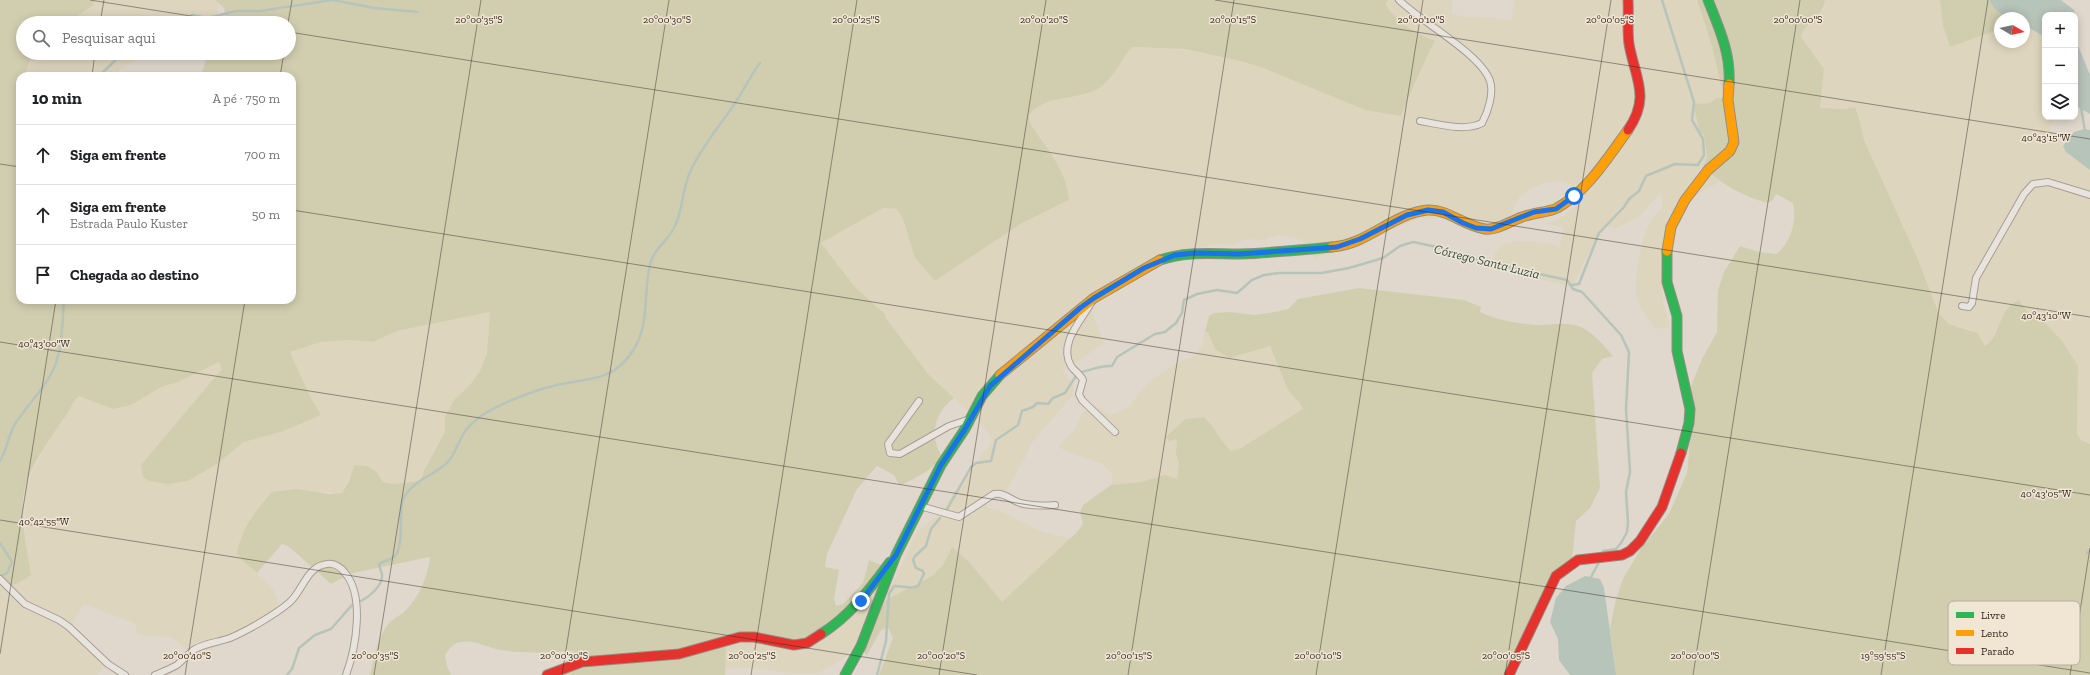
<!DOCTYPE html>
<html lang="pt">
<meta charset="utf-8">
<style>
body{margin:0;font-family:"Zilla Slab",serif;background:#f2f2f2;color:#202124}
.controls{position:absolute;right:12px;top:12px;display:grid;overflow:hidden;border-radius:8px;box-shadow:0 2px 10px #0003}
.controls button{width:36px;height:36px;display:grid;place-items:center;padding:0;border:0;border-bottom:1px solid #e0e0e0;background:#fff;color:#202124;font:20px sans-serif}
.compass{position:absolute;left:1994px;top:12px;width:36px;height:36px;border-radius:50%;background:#fff;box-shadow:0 2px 10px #0003;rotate:99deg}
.stop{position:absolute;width:12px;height:12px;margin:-9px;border:3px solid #1a73e8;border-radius:50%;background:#fff}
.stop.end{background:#1a73e8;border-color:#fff;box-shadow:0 1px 4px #0008}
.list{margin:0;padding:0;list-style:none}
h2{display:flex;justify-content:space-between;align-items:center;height:52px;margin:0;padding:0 16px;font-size:17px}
h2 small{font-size:13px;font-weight:400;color:#757577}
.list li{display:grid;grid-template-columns:26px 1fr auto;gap:12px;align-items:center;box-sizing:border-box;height:60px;padding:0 16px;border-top:1px solid #e0e0e0}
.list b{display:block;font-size:15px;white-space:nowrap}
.list p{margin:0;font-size:13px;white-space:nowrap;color:#757577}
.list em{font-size:13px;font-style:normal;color:#757577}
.icon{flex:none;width:22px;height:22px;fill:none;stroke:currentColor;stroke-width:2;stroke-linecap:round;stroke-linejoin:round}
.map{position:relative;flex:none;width:2090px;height:675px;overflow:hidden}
.search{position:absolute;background:#fff;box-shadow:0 2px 10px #0003;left:16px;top:16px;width:280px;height:44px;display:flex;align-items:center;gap:10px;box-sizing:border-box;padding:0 14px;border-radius:22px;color:#757577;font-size:15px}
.panel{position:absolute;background:#fff;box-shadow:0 2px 10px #0003;left:16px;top:72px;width:280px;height:232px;border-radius:12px}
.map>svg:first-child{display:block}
.farmland{fill:#ded5be}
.green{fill:#d1ceb0}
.water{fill:#b7c4ba}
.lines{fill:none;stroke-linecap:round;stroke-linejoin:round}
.stream{stroke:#b7c4ba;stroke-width:2.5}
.street-casing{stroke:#a59e95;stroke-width:8}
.fast-casing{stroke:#958d85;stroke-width:11}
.slow-casing{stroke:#958d85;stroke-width:11}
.jam-casing{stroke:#958d85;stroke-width:11}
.street{stroke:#e8e4dd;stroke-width:6}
.fast{stroke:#30b455;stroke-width:9}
.slow{stroke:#ff9f0a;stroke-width:9}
.jam{stroke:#e5322d;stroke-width:9}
.route{stroke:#1a73e8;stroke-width:5}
.ticks{fill:none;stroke:#33261f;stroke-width:1;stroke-opacity:0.45}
.labels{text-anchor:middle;stroke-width:3;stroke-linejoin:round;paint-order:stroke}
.water-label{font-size:13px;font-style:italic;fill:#30514b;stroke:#f1e5d3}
.key{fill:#f1e5d3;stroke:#b8ac9d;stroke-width:1}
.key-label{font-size:11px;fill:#33261f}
.ticks-label{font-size:10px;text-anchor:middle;fill:#33261f;stroke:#f1e5d3;stroke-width:3;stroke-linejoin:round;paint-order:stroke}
</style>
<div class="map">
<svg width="2090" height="675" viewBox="0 0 2090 675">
<rect width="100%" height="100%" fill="#e0d8cc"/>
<g class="farmland">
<polygon points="95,0 215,0 218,4 216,23 67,23 92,6"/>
<polygon points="1388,0 1452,0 1452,14 1467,17 1496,18 1511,21 1515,0 1697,0 1712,46 1724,98 1717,98 1710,103 1693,104 1700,132 1704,134 1707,157 1704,166 1720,182 1699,193 1682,207 1665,242 1660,262 1663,277 1662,298 1670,327 1655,329 1639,305 1636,294 1636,278 1642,242 1650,222 1663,207 1661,192 1639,217 1615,229 1606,224 1601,228 1572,287 1492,267 1495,253 1501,245 1508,243 1517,241 1548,243 1560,247 1563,227 1545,224 1559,219 1573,209 1579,200 1579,193 1571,184 1562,181 1543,183 1527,191 1519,198 1514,206 1511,221 1499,219 1489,228 1449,219 1420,218 1360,242 1328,251 1315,258 1302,240 1280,235 1261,240 1246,239 1233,245 1219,244 1173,252 1090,298 1093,315 1104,343 1073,365 1062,368 1074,388 1071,397 1031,444 1026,456 1006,491 989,498 986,504 989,508 1001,511 1038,530 1071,539 1067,543 1002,602 970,563 951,547 943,565 932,576 886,600 857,645 841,661 816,674 791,673 753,668 725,669 726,644 738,641 788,647 880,580 884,586 891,587 917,532 944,510 945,505 993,440 974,416 929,375 884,316 886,315 855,287 821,243 883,208 897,209 903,219 915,258 935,281 1022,223 1069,200 1051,155 1030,123 1029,115 1042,103 1072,97 1115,72 1132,47 1185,50 1236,60 1261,67 1365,110 1401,116 1416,84 1422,65 1435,41 1406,26 1391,14 1386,4"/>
<polygon points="1825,0 1940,0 1943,26 1950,47 2000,29 2000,42 2024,42 2024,25 2045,37 2045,117 2055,117 2049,127 2055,136 2063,146 2066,152 2090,170 2090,444 2081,440 2077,434 2078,366 2063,342 2039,316 2028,313 2022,304 2003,314 1991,342 1985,346 1969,329 1949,324 1939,314 1917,257 1864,139 1857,120 1858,112 1855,107 1843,109 1820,109 1824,69 1801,37 1804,28 1824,9"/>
<polygon points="32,53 153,53 128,64 112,76 25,76"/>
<polygon points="490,312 487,353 480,371 469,386 454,400 445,417 445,432 424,469 421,481 392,484 383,482 376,471 354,465 342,493 314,492 244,562 273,589 277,599 276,610 247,632 199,655 191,654 173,638 137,635 136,624 84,604 68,630 107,663 97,675 0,675 0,582 30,575 26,545 25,489 46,443 63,420 73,401 79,395 113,409 131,405 163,386 176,383 219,362 223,369 213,379 168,484 188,481 217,464 244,442 281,432 321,415 310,396 290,352 321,342 349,340 373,342 397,331"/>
<polygon points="1205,332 1208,332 1215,349 1254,350 1270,346 1288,390 1298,400 1303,409 1241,448 1231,451 1224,444 1210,422 1204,417 1185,419 1169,440 1177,439 1178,444 1176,454 1179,464 1177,480 1164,475 1141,482 1112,485 1112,474 1103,464 1065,451 1058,446 1074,430 1083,412 1097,407 1111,415 1127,408 1150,381 1175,364 1195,356 1201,347"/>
</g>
<g class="green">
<path d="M0,0H95L92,6L67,23H23V53H32L25,76H20V300H292V76H201L208,53H289V23H227L224,8L215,0H1388L1386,5C1397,23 1416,33 1435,41C1422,65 1412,91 1401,116L1365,110L1261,67L1236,60L1184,49L1132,47C1121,60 1114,78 1099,88C1075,102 1047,93 1029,115L1030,123C1045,147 1067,170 1069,200L1022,223L935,281L915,258L903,219L897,209L883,208L821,243L855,287L886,315L885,317L929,375L954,398C935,412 929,434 941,455C938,459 935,465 931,468C927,472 903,485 899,485L894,475L877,466L857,489L827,554L825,567L839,570L834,599L836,606L843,604L863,583L869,560L881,565V572L831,629L788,647L738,641L726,644L725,675H554L575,661L573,651C549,652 525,654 501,650C488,648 475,639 461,642C453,643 450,648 445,655L447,666L451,675H370C374,658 378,636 389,623C393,619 399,616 404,612C419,598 428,576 430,557L353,573L331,584L288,546L282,544L257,573L244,562L237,553C241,529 256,510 272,492L297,489L329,494L342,493L349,481L354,465L367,466L376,471L383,482L392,484L421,481L424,470L445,432V417L454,400L469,386L480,371L487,353L490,312L397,331L373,342L349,340L321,342L290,352L310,396L321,415L281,432L244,442L217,464L188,481L168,484L149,481L143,477L141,465L222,369L219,362L176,383L163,386L131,405L113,409L79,396C71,403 69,413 62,421C48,441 31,465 25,488C19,511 27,551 31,575C21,581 11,591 0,582Z"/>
<path d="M1697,0H1825C1822,20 1806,19 1801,37L1824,69L1820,108L1843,109L1855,107C1857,110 1863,134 1864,140L1917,257L1939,314L1949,324L1977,333L1985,346C2001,337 1997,309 2019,300L2028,313L2039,316L2063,342L2078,366L2077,434L2081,440L2090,444V675H1616L1610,628L1616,599L1623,579L1642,547L1669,514L1687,473L1689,454L1688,404L1690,389L1702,359L1717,332L1718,290L1724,272L1740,246L1759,252L1777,254C1791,241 1797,222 1793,203L1776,194L1773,200L1768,203C1742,196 1722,185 1703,166L1707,157L1704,134L1700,133L1693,104L1710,103L1717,98H1724L1712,46Z"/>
<polygon points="1940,0 1990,0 1996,10 2009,18 2000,18 2000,29 1950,47 1943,26"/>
<path d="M1359,288L1464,300L1481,307L1480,312C1496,320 1520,324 1537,325C1551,325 1567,321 1581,327C1594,333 1603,345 1613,356L1602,359L1592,373L1600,488L1590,508L1576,521L1571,569L1548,588L1513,656L1511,675H879L893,638L888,628L881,630L867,655L857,646L886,600L932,576L943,565L952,547L970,563L1002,602L1077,532L1083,524L1080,512L1083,505L1111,485L1141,482L1164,475L1177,479L1179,464L1176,454L1177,439L1169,441L1166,437L1185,419L1204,417C1215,426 1220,441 1231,451L1241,448L1303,409L1298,400L1297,401L1288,390L1270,346L1229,358L1215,349L1208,332H1205L1209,316L1214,313L1229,312L1254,315L1275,312L1288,309L1298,299Z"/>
</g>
<g class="water">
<path d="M1990,0H2061L2074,10L2075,15H2045V37L2024,25V18C2010,18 1995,15 1990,0Z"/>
<polygon points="2075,16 2077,43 2090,75 2090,114 2075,105"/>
<polygon points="2085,129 2090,130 2090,170 2066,152 2063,146 2074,132"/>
<polygon points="1585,576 1600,579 1604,588 1616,675 1570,675 1559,660 1558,639 1550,622 1556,598 1566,586"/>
</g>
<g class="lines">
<g class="stream">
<polyline points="333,0 374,8 418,12"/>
<polyline points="184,23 192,15 208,18 236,11 260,11 332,0"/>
<polyline points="99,76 123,53"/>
<polyline points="2081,107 2085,132 2090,136"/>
<polyline points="1571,285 1579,284 1599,233 1624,207 1629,199 1639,191 1646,176 1675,164 1698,165 1704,155 1703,139 1692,120 1694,102 1662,0"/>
<path d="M1081,372C1092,370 1101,365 1112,366L1117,357L1155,334L1165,332L1176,323L1182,313L1184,300L1197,294L1217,290L1237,293L1252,280L1264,275L1279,273H1322L1349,268L1383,258L1400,246L1413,242L1437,247L1480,261L1567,280L1573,289L1582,292L1621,335L1629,352L1626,409L1630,472L1626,492L1628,522L1627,532L1621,543L1616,549L1603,551"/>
<path d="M0,461C7,450 8,436 15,424C26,406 43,391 52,372C63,352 62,322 64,300"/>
<polyline points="946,511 971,467 976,463 991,461 996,440 1018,425 1022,411 1033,407 1037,403 1048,404 1053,398 1065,393 1076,376"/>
<polyline points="0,543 12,562 7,573 0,576"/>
<polyline points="2087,553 2090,550"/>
<polyline points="1590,579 1599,562"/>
<path d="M361,601C369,597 381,587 382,577C383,572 379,569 379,564C384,561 390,560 394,557C406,545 397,509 404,497C414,480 434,475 447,463C455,455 458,442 464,433C468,426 475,421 481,416C497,405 534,390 553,386C588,377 612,384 634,349C650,323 643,293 650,265C653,249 667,242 674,228C683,211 682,190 690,172C701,148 718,128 733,106C743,92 750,76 760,63"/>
<polyline points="287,675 292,669 299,648 315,635 331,629 352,605"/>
<path d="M877,675L886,641L889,594L894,586C902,585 911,590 918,586L924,574L923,571L916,568L913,560L915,556L926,546L931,529L940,518"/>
</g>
<defs>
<g id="street">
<path d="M1399,0C1421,22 1481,54 1490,81C1494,93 1488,112 1482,123C1465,132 1438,124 1420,121"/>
<path d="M1091,303C1081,321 1058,344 1071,366C1074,371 1080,374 1083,380L1079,394L1082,400L1115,432"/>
<polyline points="1962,306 1969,307 1972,303 1976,278 2024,194 2033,184 2048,182 2090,195"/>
<polyline points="919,401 888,444 890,453 900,454 949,426 970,419"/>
<path d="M920,506L959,517L994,494C1004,492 1011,500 1020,503C1032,506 1043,506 1055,505"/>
<polyline points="0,579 25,604 59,620 69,627 108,664 125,675"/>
<path d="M155,675C162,672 170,669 177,665C183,660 189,653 195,649C206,643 219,642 230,638C247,631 276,614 290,602C303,590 307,566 327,564C334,563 341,567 345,573C365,596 356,648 346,675"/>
</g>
<g id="fast">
<path d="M1708,0C1719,28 1731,53 1729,84"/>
<polyline points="1667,251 1667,282 1677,316 1677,351 1690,409 1689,423 1681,453"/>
<path d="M1160,260C1187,251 1212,254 1240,254C1270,253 1301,250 1332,247"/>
<path d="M821,634C850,616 870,589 890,562"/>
<polyline points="845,675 861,646 896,555 941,465 965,429 982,396 1000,375"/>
</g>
<g id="slow">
<path d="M1332,247C1367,245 1393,213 1428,210C1447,209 1465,226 1485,229C1496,231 1511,221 1522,217C1532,213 1550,212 1557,208C1586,193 1609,156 1628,130"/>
<polyline points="1667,251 1671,227 1685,200 1708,170 1730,151 1734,142 1728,100 1729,84"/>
<polyline points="1000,375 1094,298 1160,260"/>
</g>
<g id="jam">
<path d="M1628,130C1651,97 1635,78 1629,44C1627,29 1629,14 1628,0"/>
<polyline points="547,675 582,662 679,654 740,637 754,637 794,645 807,643 821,634"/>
<polyline points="1509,675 1556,576 1578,560 1622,555 1630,551 1640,541 1662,507 1681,453"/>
</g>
</defs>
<use href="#street" class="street-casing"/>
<use href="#fast" class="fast-casing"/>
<use href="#slow" class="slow-casing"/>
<use href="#jam" class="jam-casing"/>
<use href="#street" class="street"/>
<use href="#fast" class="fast"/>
<use href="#slow" class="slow"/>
<use href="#jam" class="jam"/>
</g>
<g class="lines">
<polyline class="route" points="861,601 896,555 941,465 965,429 990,386 1080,308 1094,298 1144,268 1175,255 1196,253 1240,254 1337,247 1360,239 1407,215 1428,210 1443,212 1463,223 1476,228 1491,229 1534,212 1556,209 1574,196"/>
</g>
<path class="ticks" d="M90,0L235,23M1215,0L2090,139M100,23L104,0M288,23L292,0M289,32L2090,317M92,76L95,53M280,76L284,53M0,164L20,167M292,210L2090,495M0,342L2090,673M0,520L977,675M0,654L56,300M185,675L245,300M374,675L481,0M562,675L669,0M751,675L857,0M939,675L1046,0M1128,675L1234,0M1316,675L1423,0M1505,675L1611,0M1693,675L1800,0M1881,675L1988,0M2070,675L2090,548"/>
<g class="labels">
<g class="water-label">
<text transform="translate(1487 261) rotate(14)" y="5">Córrego Santa Luzia</text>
</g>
</g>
<rect x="1948" y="601" width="132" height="64" rx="6" class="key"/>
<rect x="1956" y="612" width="18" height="6" fill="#30b455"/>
<rect x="1956" y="630" width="18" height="6" fill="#ff9f0a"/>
<rect x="1956" y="648" width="18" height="6" fill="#e5322d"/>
<g class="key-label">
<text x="1981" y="619">Livre</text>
<text x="1981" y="637">Lento</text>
<text x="1981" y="655">Parado</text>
</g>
<g class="ticks-label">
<text x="1421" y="23">20°00'10"S</text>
<text x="479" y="23">20°00'35"S</text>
<text x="667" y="23">20°00'30"S</text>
<text x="856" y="23">20°00'25"S</text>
<text x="1044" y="23">20°00'20"S</text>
<text x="1233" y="23">20°00'15"S</text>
<text x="1610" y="23">20°00'05"S</text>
<text x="1798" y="23">20°00'00"S</text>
<text x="2046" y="141">40°43'15"W</text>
<text x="2046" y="319">40°43'10"W</text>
<text x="44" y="347">40°43'00"W</text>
<text x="2046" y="497">40°43'05"W</text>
<text x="44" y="525">40°42'55"W</text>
<text x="187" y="659">20°00'40"S</text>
<text x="375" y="659">20°00'35"S</text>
<text x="564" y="659">20°00'30"S</text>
<text x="752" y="659">20°00'25"S</text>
<text x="941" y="659">20°00'20"S</text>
<text x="1129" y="659">20°00'15"S</text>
<text x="1318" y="659">20°00'10"S</text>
<text x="1506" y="659">20°00'05"S</text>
<text x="1695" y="659">20°00'00"S</text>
<text x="1883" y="659">19°59'55"S</text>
</g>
</svg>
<div class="controls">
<button>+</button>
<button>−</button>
<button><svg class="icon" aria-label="layers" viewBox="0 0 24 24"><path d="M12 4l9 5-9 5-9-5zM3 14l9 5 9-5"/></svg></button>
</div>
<svg class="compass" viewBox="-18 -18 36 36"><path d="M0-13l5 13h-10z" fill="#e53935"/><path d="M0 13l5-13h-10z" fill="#757577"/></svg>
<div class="stop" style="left:1574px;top:196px"></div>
<div class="stop end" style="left:861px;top:601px"></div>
<div class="search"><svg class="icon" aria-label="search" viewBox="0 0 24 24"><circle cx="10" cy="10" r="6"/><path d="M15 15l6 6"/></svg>Pesquisar aqui</div>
<section class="panel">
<h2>10 min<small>A pé · 750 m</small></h2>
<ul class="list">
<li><svg class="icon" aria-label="ahead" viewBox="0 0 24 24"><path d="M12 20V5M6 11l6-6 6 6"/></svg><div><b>Siga em frente</b></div><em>700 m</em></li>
<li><svg class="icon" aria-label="ahead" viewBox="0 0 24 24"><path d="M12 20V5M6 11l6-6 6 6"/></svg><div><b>Siga em frente</b><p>Estrada Paulo Kuster</p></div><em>50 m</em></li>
<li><svg class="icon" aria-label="arrive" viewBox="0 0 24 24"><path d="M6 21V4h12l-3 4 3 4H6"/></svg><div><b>Chegada ao destino</b></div></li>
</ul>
</section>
</div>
